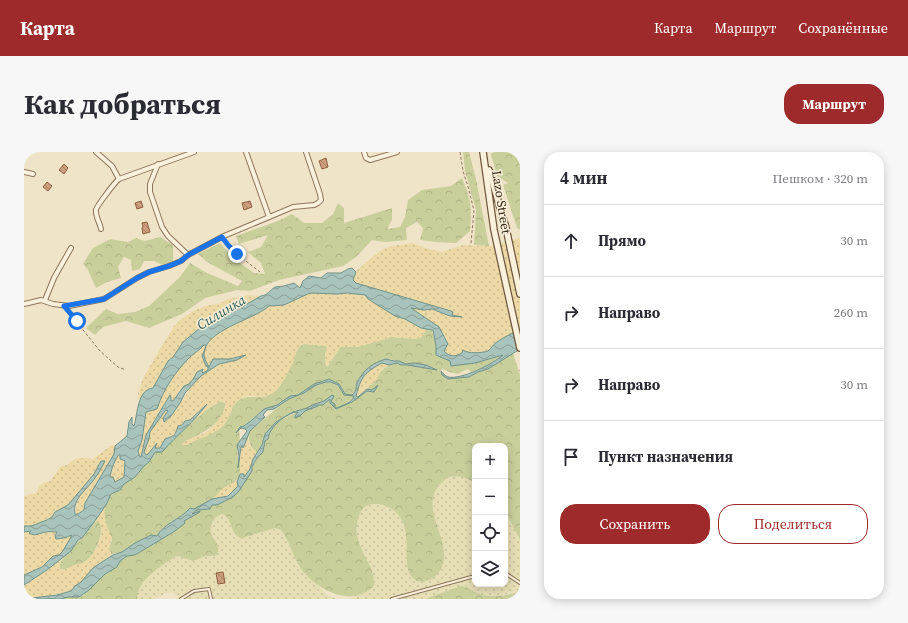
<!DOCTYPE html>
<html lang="ru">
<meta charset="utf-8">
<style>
body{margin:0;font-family:"Source Serif 4",serif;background:#f7f7f7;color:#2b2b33}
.controls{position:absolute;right:12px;bottom:12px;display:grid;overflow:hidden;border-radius:8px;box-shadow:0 2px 10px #0003}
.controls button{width:36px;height:36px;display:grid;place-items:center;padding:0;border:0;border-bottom:1px solid #e1e1e2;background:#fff;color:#2b2b33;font:20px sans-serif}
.stop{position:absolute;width:12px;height:12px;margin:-9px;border:3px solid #1a73e8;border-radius:50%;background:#fff}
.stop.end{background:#1a73e8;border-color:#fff;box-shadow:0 1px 4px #0008}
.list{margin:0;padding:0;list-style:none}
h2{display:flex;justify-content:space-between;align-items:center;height:52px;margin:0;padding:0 16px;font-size:17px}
h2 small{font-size:13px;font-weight:400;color:#7c7c81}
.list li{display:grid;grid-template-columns:26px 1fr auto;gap:12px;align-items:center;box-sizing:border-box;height:72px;padding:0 16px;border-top:1px solid #e1e1e2}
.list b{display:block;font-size:15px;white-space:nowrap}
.list em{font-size:13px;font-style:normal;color:#7c7c81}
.actions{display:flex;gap:8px;padding:12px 16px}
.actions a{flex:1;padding:9px 0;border:1px solid #9e2a2b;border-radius:16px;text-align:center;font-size:14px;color:#9e2a2b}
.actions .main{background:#9e2a2b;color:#fff}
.icon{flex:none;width:22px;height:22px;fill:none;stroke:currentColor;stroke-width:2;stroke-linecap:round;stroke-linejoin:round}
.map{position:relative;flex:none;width:496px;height:447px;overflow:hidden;border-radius:16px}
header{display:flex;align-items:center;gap:24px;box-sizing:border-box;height:56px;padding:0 20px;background:#9e2a2b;color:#fff}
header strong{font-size:19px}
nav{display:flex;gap:22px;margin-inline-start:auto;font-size:14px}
.intro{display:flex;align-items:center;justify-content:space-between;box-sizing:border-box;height:96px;padding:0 24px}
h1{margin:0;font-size:28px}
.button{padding:10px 18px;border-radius:16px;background:#9e2a2b;color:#fff;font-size:14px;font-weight:700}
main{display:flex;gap:24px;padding:0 24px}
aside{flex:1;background:#fff;border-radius:16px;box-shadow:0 2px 10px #0003}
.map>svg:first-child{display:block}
.farmland{fill:url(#farmland-dots)}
.forest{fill:url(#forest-crowns)}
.sand{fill:url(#sand-dots)}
.water{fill:url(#water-waves);stroke:#6f938a;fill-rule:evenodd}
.building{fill:url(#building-back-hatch);stroke:#8d5f41}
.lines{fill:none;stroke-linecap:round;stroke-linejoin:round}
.service-casing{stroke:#8d765c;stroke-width:4}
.minor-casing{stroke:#8d765c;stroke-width:6}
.secondary-casing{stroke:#6f573f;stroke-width:8}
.path{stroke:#8d765c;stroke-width:1;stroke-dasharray:3 2;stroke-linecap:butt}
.service{stroke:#faf1dc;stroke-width:2}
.minor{stroke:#faf1dc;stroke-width:4}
.secondary{stroke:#faf1dc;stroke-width:5.5}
.route{stroke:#1a73e8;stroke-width:5}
.labels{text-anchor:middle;stroke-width:3;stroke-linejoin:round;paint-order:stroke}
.street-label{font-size:13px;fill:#3d2e20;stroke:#f7eed8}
.water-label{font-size:14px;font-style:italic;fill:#2f5d5a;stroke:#f7eed8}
</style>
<header>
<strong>Карта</strong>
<nav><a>Карта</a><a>Маршрут</a><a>Сохранённые</a></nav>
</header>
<div class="intro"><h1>Как добраться</h1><a class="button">Маршрут</a></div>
<main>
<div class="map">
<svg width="496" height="447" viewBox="0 0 496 447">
<defs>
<pattern id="farmland-dots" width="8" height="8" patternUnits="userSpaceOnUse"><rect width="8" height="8" fill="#e6deb5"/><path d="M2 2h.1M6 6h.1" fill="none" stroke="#c6bf9b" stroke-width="1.8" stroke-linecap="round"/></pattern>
<pattern id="forest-crowns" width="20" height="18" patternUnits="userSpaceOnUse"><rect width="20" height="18" fill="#c9cf9b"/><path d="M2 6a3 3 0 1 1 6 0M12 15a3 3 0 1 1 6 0" fill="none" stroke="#aeb285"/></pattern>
<pattern id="sand-dots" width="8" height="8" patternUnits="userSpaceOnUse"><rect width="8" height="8" fill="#ecd9a5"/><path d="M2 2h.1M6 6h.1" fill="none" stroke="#cbbb8e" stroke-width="1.8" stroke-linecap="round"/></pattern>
<pattern id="water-waves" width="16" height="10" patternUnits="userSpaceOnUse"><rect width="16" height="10" fill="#a9c4bc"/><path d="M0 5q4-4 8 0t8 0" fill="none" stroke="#8ba098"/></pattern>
<pattern id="building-back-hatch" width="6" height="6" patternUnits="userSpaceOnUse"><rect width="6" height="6" fill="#cf9f7d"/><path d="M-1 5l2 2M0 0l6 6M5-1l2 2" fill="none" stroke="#a98266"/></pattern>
</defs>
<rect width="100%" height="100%" fill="#f0e4c8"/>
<g class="farmland">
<polygon points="428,324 438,324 451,330 451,432 481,432 481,359 496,388 496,440 469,445 455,442 442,434 401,447 326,447 348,437 348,420 333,387 333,368 339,356 345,352 360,353 366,356 375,362 378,367 381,378 385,421 391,429 419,394 410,365 409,348 409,342 415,333 421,327"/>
<polygon points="199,362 203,364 207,371 211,383 219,386 251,376 257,378 261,383 273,410 303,443 313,447 152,447 154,444 149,441 143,441 130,447 113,447 113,441 118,432 127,422 150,405 154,404 169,409 182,404 191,404 194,396 187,383 186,377 190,367 196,363"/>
</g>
<g class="forest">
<polygon points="439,0 445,0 452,27 465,94 450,93 452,58 441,19"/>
<polygon points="470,0 496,0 496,78 493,76 479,33 484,31 473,24 467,2"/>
<path d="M438,26C447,47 448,56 446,79L432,91L411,90L396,88L399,76L393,70L382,76L383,88L362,90L348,88L332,105L319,114L255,128L226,139L213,138L181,146L158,162L125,176L102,169L79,175L71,183L62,176L82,157L94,162L111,160L125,154L156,125L166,111L181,120L214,134L218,129L183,110L174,102L196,91L210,107L230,121L241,122L237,111L224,100L237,95L244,83L215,92L212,84L254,69L268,62L280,71H298L309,62L314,51L320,56V71L368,56V68L363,77L376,75L381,65L384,48L398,38L427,34Z"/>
<polygon points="136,85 149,93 149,112 141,114 130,109 120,109 116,117 108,119 107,108 100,105 94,115 97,126 83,130 72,136 64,118 59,112 69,96 86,87 104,90 112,86 121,89"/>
<path d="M403,177L408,178L412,194V203L426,209L427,214L451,211L479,203L462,215L448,220L443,217L434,222L425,220L419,217L416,219L420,224L424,227L445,225L454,220L464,217L489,201L496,223V388L481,359V294H451V330C440,325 428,320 418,330C390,356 436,395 414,421C408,429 395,434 388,425C384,421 383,414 383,408C382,389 385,364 364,355C359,352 349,351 344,353C339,355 338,358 336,362C326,384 340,399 348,419C349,423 350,429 350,433C347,439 339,441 332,444C308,447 282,429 272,408C267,398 264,387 257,378L251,376L219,386C206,386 210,368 199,362C195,363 191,365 189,369C182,386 192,384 194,396C195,398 194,400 193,403L191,404H182L169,409L154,404L150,405C137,415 113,428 113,447H37L44,445H50L58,444L65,438L81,421L90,416L96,409L103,404L111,403L151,379L161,371L160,369C164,365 171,364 176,359L168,362L173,358L186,357L187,353H193L207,346L215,339L228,319V315C232,309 234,304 240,299L241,289L244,287L245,281L250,274L255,269L273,260L274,261L271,264L279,262L280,259L294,254L293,253H299L306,247V251L310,254V256L312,257L328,250L343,239L350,240L354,233L348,238L343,237C351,227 363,206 377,213L410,217C401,211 393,213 383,212C378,212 371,208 365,207C354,206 339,224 334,232C331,236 332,240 328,243L321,242L315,232L306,227L290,232L274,243H269L253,253L244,256L234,262L220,274L215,276L216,289L213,295L214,309L216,305C217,309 217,313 216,318C216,330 207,332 199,337C195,340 193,344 190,346C184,351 177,354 170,357L167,356C156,368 140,370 133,384L127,383L111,391L98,400L87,402L85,396L88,388C85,380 80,369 80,360C80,351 87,340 96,338L100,332L113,322L120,314L125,310L131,300H138C150,285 165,271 181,259C186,255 191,253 196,249L201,251C203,270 176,283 161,289L162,293L174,287L186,282L206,263L209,253L216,247L223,245H241L251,239L255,235L265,218L272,200L276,194L280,192L302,194L303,196L301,204L302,214H304L316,195H333L368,185L393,187L397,185Z"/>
<path d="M302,230C313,229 315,236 320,243H329L330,245L320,253L313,256L311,255V253L307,250L310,244L308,243L300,249L288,253L283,256L269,260L258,266L241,282L238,293L233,301C226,296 223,288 226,279L253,256L265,247L280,241L292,233Z"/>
<path d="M73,369L76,371L78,375L76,385L74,392L69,402L60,411L39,418L36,417L35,413C41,402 54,391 62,381C64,378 67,372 69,370C70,370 71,370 73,369Z"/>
<path d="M437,434C444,434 448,439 454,441C468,447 482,443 496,440V447H401Z"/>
</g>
<g class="sand">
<path d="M496,86V178C490,180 475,187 471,192C468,194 468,196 464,198C459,201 444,202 440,199C435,205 426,206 420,199L423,195V188L417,178L387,156L408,157L426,164L437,165L428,163L427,159L332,131L329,128L332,119L352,102L359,97L368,94L389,91L401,96L418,100L439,93L468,94Z"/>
<path d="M286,141C297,141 339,139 344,147L371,164L381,167L397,176L403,177L397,185L393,187L368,185L333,195H316L303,215L301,204L303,196L302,194L280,192L276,194C272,198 272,202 270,208C266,217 261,227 255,235C241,253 227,239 216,247C206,253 207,265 200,273C192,282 173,287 162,293H159L158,292C164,286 174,284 181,281C189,276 203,260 201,250L196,249L182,258L163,275L175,263L183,251L166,268L161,269L159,272L154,274C151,285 142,287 136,296H131L133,291L124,302L121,303L120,300L125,287L126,280L141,259L143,258L144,259L139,266V269C155,258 162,240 174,226C178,222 192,212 198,211C207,209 213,208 221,203C211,207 201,209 190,207L185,215C183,211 180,207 180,203C180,177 230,168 245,154L260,153Z"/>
<polygon points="224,143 237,144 209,160 207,160 182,172 159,190 149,205 144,209 132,232 117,245 116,250 114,242 119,226 150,174 156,168 171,158 185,153 195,152 204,147"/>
<path d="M180,193H181L182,195L178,204L183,214L185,215L184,218L179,221L178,220L179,218L173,220L170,227L165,232L160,234L149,249H147V245L146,243L122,283L117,305H115L114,298L122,260L132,257L134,255C139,236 154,217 168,203C172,199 176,197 180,193Z"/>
<path d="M358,211L365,213L369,212L358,217L353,227L337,244L333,245C332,227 344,219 358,211Z"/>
<path d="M224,281L225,293L233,301C228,309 227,318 221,325L220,323L216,322V296L218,293L219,296Z"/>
<path d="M88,293H92L90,302L61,351C60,356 61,360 53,362L51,359L54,345L65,332L70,328L81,309H79L70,322L44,353L31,360L28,365L23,368L7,374H0V344L12,341L16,333L27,328L37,314C47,313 44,310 52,307C58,305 63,307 69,307Z"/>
<path d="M96,302L95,307L101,309L100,325L91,330L89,325H87C87,318 91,307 96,302Z"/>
<path d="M214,328L213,331L214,334C205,343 201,345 188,347C193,345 193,341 197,338C202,334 208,332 214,328Z"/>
<path d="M82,353C78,364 83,376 88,385L85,396L87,402L89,403L67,419L57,430L51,434L47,439L14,446H0V441L5,438L0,437V433L7,429L40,405L37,408L35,416L38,418C42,417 46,415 50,413C53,412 56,412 59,411C70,406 84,379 74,370L68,371Z"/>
<polygon points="5,379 10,380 6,380 7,383 31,379 33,380 31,386 33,387 40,386 47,383 48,384 39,399 35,403 29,404 18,415 0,423 0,380"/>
</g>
<g class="water">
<path d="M328,116L332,120L329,128L332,131L427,159L429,160L428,163L438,165L426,164L408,157L400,158L387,156L415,175L424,192L420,199C425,205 431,205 438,201L439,198C444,202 458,201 464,199C468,196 469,192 473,190C480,185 488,181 496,178V197L464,217L454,220L445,225L424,227L418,223L417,219C419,221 421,224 424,225C437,228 469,212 479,203L451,211L427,214L426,209L412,203V194L409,178L397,176L381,167L371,164L344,147L341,143L323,141L313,142L286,141L260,153L245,154C230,168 179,178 180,203C180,207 183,211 185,215L189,207H206L222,203L213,208L195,212L177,224L161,241L156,251L147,264L140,270L139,266L144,259L143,258L141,259L126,280L125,287L120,300L122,303L124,302L133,291L131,296H136L141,287C149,284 151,285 154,274L158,273L161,269L166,268L183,252C170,270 153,283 138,300H131L125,310L120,314L111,325L100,332L96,338L87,342L82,353L73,366L58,386L54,388L47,399L23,418L0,433V423L18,415L29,404L35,403L39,399L48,383L40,386L32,387L31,384L33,380C30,380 25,379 22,380C15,381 12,385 5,381L7,379L0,380V374H7L23,368L28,365L31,360L44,353L70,322L77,309H81C78,315 75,321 71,326C64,337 48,346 51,362H54L60,358L61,351L90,302L91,294L103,284L105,270L108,265V272L110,274C114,261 113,238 129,236L144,209L149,205L159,190L176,176L206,160H209L237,144C244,143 245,139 251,135L260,134L270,131L276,136L279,129L285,124L297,126L303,121H317L324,117ZM180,193H181L182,195L178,204L182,214L184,215V218L179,221L178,220L179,217L173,220L170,226L165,232L160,234L149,249H147V245L146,243L122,283L117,305H116L114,299L118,288L122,260L133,257C139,238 150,222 163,208C168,202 175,199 180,193ZM96,302V307L101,309L100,325L91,330L89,325H86C87,318 91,306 96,302Z"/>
<path d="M362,207L370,209H375L382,212L390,211L402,213L413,218L383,213H377L373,211L365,213L358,211C340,221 337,225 332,244L334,245L343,237L348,238L354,233L350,240L343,239L328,250L312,257L306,251V247L299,253H294V254L281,259L276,264L271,266V264L274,260C263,260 245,275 244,287L241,289L239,300C234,304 231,309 228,315V319L215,339L209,345L193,353H188L186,357L173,358L168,362L176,359V360L160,369L161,371L151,379L111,403L103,404L96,409L93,415L81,422L65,438L55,445H44L37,447H0L33,443L47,439L51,434L57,430L69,416L81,408L89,403L98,400L111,391L127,383L133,384C141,370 155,369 166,356L170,357L188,347L204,344L214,334L213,330L216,322H220V325L226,317L229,307L238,293L241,282L252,270L269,260L283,256L288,253L300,249L308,243L310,244L307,250L311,252V255L313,256C319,253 328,251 330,244L320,243L314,233L307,230H302L292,233L280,241L265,247L250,257L243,258L239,263L241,265L226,279L220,294L219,296L218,293L217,295L214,316L215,304L213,293L223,279L221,277L217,276L212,281L216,275L220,274L228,268L240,257L253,253L266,244L274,243L290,232L305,227L315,232L321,242L328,243C332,240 332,236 333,231C339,218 348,211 362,207Z"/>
</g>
<g class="building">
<polygon points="302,6 304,15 298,17 295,9"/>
<polygon points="40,12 44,16 40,22 35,18"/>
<polygon points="23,30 28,34 24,39 19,35"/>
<polygon points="117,49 119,55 113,57 111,51"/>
<polygon points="226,49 228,55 220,58 218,51"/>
<polygon points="123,70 126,80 119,82 118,76 119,75 118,71"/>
<polygon points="199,420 201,431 194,432 192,421"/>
</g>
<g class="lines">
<defs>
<g id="service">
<polyline points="481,421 496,431"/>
<polyline points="157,447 170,439 185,437 187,447"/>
<polyline points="368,447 451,424"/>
</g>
<g id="minor">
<polyline points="72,0 88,14 95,27"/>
<polyline points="222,0 245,65"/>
<polyline points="340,0 342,6 346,8 373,0"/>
<polyline points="134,12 126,32 126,40 138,75 144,84 164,103"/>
<polyline points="0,20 9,22"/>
<path d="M77,77C76,71 71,64 72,58C72,55 91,30 95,27L170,0"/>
<polyline points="21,148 30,126 47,96"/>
<polyline points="0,152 17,148 29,152 45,154 80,147 113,126 125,120 145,114 157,109 164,103 200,84 269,55 290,53 294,51 297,48 296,42 282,0"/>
</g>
<g id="secondary">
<polyline points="459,0 470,78 496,196"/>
<polyline points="465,18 482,76 496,142"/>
</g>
</defs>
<use href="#service" class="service-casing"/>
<use href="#minor" class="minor-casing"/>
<use href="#secondary" class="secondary-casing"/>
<g class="path">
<polyline points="436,0 439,19 445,38 450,59 447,91"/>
<polyline points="201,88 213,102 236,120"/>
<polyline points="43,158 76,199 94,215 102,218"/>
<polyline points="496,218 496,219"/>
</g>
<use href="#service" class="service"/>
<use href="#minor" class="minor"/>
<use href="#secondary" class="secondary"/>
</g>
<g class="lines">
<polyline class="route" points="53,169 40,154 80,147 113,126 125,120 145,114 157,109 164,103 198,85 204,93 213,102"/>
</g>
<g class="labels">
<g class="street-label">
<text transform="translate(478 50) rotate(81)" y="5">Lazo Street</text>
</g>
<g class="water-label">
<text transform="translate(197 160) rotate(-31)" y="5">Силинка</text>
</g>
</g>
</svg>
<div class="controls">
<button>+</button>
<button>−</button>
<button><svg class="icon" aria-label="locate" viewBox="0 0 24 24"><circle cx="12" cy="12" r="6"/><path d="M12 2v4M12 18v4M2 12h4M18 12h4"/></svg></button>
<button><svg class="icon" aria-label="layers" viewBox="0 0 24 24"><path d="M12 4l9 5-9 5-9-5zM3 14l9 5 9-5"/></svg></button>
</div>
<div class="stop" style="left:53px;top:169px"></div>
<div class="stop end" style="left:213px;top:102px"></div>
</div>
<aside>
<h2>4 мин<small>Пешком · 320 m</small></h2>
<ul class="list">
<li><svg class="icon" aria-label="ahead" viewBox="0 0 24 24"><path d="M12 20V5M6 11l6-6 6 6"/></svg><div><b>Прямо</b></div><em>30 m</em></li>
<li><svg class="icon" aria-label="right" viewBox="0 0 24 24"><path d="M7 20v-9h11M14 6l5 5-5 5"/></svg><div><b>Направо</b></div><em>260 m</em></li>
<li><svg class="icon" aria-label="right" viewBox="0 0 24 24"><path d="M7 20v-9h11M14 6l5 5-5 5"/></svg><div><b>Направо</b></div><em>30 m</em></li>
<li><svg class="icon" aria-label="arrive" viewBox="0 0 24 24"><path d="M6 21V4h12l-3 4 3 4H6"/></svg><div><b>Пункт назначения</b></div></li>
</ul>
<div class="actions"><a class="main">Сохранить</a><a>Поделиться</a></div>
</aside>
</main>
